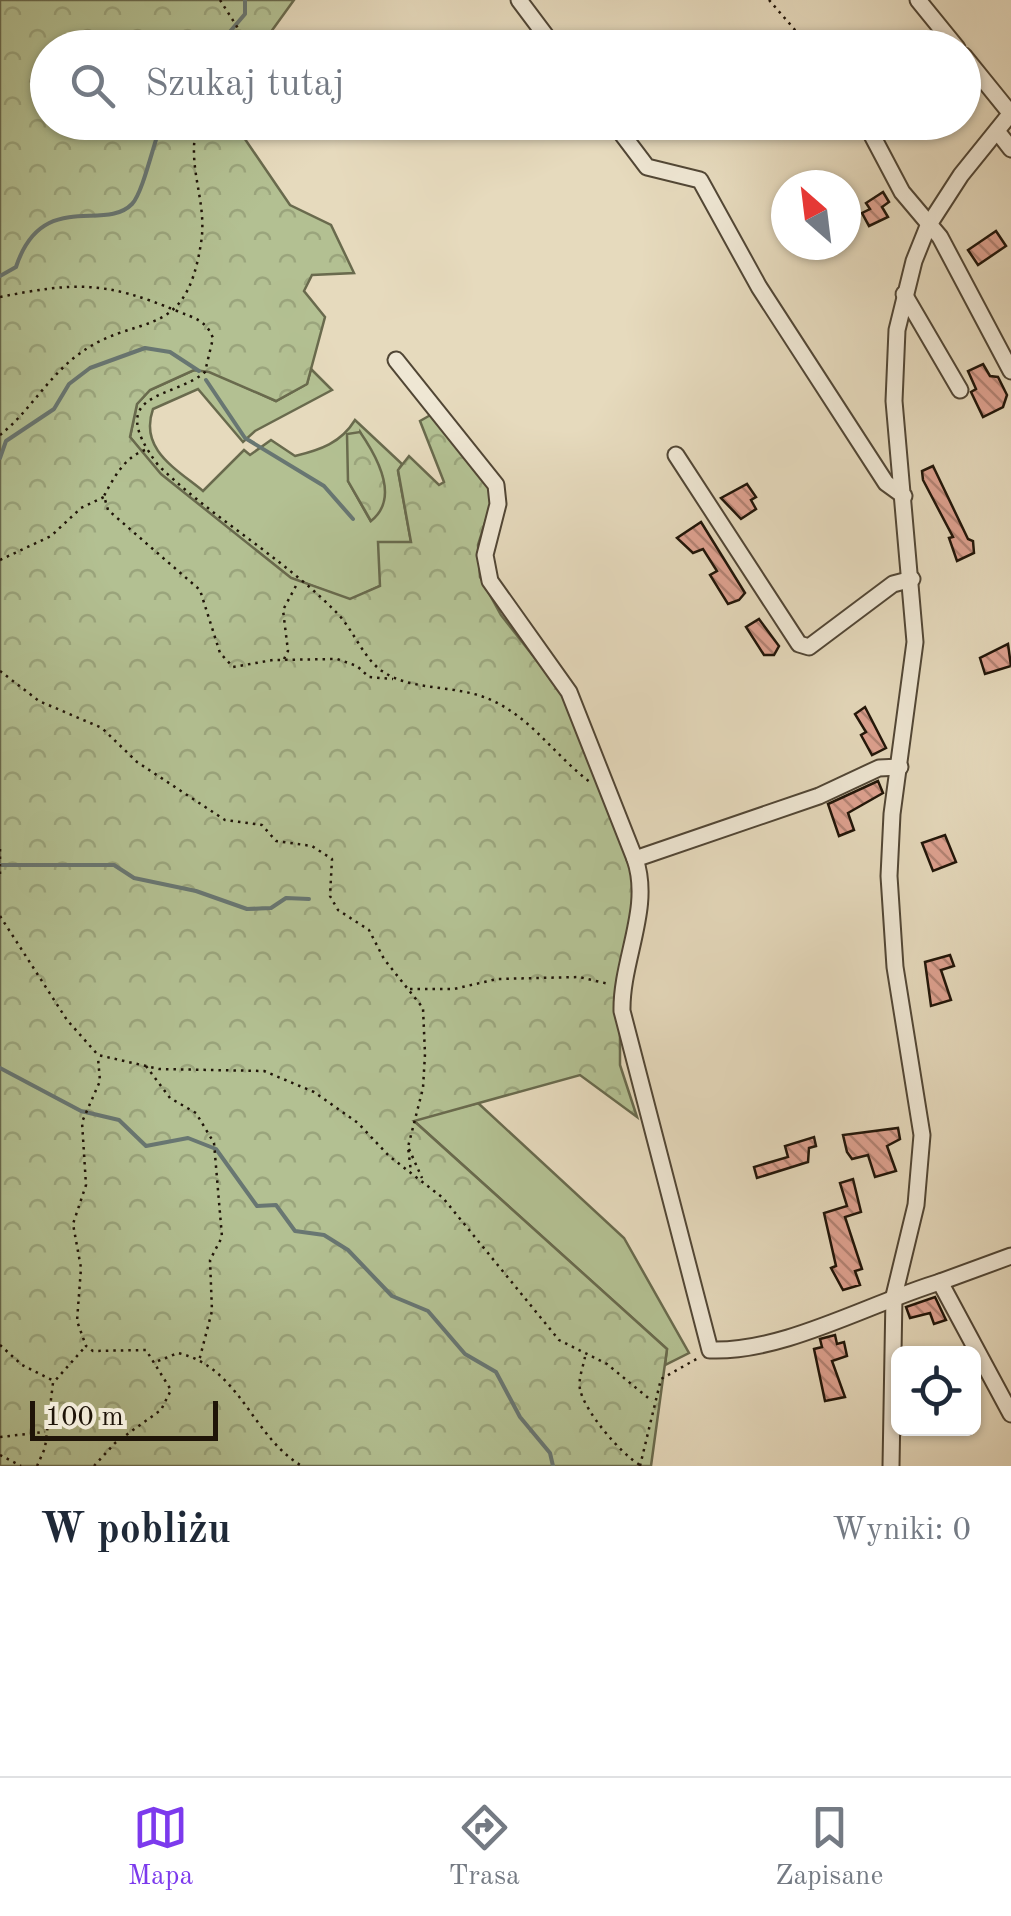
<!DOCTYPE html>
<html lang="pl">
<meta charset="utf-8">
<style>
body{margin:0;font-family:"Old Standard TT",serif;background:#f6f6f7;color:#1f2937}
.controls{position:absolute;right:30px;bottom:30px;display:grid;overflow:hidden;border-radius:15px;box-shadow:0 2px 8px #0004}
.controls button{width:90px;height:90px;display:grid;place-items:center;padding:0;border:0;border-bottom:2px solid #e0e1e3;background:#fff;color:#1f2937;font:50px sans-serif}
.compass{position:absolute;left:771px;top:170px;width:90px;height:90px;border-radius:50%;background:#fff;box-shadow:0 2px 8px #0004;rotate:332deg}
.scale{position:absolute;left:30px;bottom:25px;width:188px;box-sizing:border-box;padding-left:10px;border:5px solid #1f1408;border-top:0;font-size:28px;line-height:35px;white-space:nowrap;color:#1f1408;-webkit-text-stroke:8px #efe7d4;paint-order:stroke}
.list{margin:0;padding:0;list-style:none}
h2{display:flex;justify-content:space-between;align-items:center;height:130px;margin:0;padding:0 40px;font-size:42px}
h2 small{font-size:32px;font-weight:400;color:#747a83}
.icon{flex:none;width:55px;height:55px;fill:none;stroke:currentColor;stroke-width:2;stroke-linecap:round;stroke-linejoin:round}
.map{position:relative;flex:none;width:1011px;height:1466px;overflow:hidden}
.search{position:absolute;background:#fff;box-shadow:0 2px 8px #0004;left:30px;right:30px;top:30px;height:110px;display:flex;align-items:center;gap:25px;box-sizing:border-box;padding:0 35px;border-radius:55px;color:#747a83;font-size:38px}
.sheet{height:310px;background:#fff}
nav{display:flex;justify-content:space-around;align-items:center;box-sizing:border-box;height:140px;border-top:2px solid #e0e1e3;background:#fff;font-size:28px;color:#747a83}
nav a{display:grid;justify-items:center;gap:5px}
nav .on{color:#7c3aed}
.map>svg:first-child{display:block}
.grass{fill:#b3c092;stroke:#696a4d;stroke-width:2.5;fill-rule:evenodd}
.forest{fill:url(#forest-crowns);stroke:#696a4d;stroke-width:2.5}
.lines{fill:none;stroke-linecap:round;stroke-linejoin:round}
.stream{stroke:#687672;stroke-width:4}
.building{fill:url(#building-back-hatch);stroke:#1f1408;stroke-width:2.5}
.minor-casing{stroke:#514635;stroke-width:19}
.path{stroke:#1f1408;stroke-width:2.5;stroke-dasharray:2.5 5;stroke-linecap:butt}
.minor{stroke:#efe7d4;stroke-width:15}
</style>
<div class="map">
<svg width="1011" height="1466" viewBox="0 0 1011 1466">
<defs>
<pattern id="forest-crowns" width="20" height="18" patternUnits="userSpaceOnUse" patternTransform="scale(2.5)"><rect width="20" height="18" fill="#b3c092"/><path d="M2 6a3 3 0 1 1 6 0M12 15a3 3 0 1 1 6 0" fill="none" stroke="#9aa47c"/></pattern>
<pattern id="building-back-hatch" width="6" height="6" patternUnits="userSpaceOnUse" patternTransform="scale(2.5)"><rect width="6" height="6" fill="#dfa291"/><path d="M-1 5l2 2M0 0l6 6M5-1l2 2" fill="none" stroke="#b48374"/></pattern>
</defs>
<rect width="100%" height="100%" fill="#e6dabd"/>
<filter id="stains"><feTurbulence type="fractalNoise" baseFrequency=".002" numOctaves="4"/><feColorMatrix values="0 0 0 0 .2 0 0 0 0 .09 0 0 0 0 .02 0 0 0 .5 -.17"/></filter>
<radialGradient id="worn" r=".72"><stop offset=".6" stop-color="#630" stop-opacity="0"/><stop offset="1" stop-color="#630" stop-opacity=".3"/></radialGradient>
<g class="grass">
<path d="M311,369L332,390L255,431L243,442L198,389L153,409C139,449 175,468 203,491L244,450L250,455L271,440L295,456C320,450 341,443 355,420L402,464L398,471L411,542L380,586L350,600L291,578L161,475L130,437L137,404L150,390L194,370L209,371L276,401L307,384ZM360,432L382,476L370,520L348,481Z"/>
<polygon points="478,1103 624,1238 689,1353 665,1365 667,1349 413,1120"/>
</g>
<g class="forest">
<polygon points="0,0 294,0 260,47 48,48 48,122 234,123 290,205 331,225 354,273 312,275 304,291 325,317 307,384 276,401 209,372 194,370 150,390 137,404 130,437 161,474 291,578 350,599 380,586 378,542 411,542 398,470 409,456 439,485 444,482 420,421 434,413 495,491 478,545 480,577 501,615 567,699 639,884 620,970 620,1065 637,1117 580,1075 414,1121 667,1349 651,1466 0,1466"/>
<path d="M360,432C378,458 400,498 371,521L348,481L347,434Z"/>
</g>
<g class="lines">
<g class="stream">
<polyline points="216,48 245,14 245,0"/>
<path d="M0,276L16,267C42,188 104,233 132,204C143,193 154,141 162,122"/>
<polyline points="206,380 245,438 324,486 353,519"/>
<polyline points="0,458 6,441 54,409 69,384 90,368 145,348 170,352 199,371"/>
<polyline points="0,865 114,865 134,878 196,891 247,909 271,908 286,898 309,899"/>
<polyline points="0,1068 81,1111 119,1120 146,1146 188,1138 216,1149 257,1206 276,1205 295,1231 324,1235 348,1250 392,1296 428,1311 465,1354 496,1372 520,1417 550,1453 553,1466"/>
</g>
</g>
<g class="building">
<polygon points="883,192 889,202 882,207 888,217 869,226 862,213 870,209 866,203"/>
<polygon points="996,231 1006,246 978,265 968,250"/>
<polygon points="983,364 990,376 998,377 1007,395 1003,407 983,417 971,392 976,389 968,371"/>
<polygon points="933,466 968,539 973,541 974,553 957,561 949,538 953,537 923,480 922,471"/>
<polygon points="747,484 756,497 751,500 756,509 741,519 721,498"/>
<polygon points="701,522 745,593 739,600 728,604 710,575 717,571 703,549 693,553 677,538"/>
<polygon points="759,619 779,646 774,655 764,655 746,627"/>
<polygon points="1008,644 1011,666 985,674 980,658"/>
<polygon points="865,707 886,748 872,755 861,735 866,732 855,714"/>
<polygon points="878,781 883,793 848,813 854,830 839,836 828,804"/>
<polygon points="945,835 956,862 933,871 922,843"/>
<polygon points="950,955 954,966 941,970 951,1000 931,1006 925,962"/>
<polygon points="898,1128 900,1139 887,1146 896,1171 875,1177 868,1155 852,1159 847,1152 843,1135"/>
<polygon points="814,1137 816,1146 809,1148 808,1162 757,1178 754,1167 788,1157 785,1146"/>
<polygon points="853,1179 861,1212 845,1217 862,1269 855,1271 860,1285 843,1290 831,1268 836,1266 824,1213 847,1206 840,1183"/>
<polygon points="935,1297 946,1320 934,1324 930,1313 910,1318 906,1307"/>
<polygon points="835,1335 837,1344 844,1342 847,1356 832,1361 845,1397 825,1401 814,1349 822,1347 820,1339"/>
</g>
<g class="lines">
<defs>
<g id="minor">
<polyline points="519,0 555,48"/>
<polyline points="918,0 957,48"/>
<polyline points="809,47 809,48"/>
<polyline points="964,56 1011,114"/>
<polyline points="613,122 647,167 700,180 759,287 886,483 904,496"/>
<polyline points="865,122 902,192 940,237 1011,371"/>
<polyline points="997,131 1011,149"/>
<polyline points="904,294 960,390"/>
<polyline points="396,360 496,485 498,504 485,555 490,581 569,692 635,859 819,796 879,768 900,767"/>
<polyline points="676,455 799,644 809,647 893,584 912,579"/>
<path d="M635,859C652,908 621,960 622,1011L710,1350C783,1353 870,1303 940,1282L1011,1414"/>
<polyline points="940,1282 1011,1256"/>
<polyline points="891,1466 894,1296 916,1205 922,1135 895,967 889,876 892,814 915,642 894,401 897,330 914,261 928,226 961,175 1011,113"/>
</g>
</defs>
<use href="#minor" class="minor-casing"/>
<g class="path">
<polyline points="220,0 241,33 238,48"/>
<polyline points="769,0 802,38"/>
<path d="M0,297C75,282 105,281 177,311C194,318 206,320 213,338L205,372C173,400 102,390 158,465C212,518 282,557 335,611C353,628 362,657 382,671C412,692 457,684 491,700C532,718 555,756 590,782"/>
<path d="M0,435C28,413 46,380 75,357C135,309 185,347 201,243C208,200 185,166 198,122"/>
<path d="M145,450C125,457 114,477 104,496L108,510L200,590L220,653L233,667L273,660L337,659L357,666L369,677L393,679"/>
<polyline points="0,560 51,536 81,508 104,497"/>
<polyline points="284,659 288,651 283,610 298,582"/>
<polyline points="0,671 39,701 102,728 137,762 225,820 262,825 276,841 312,846 332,859 330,896 338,910 369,930 384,959 423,1008 425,1054 423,1088 408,1147 411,1172"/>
<polyline points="0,849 0,879"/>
<polyline points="0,916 67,1020 98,1055 159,1069 264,1071 314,1092 358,1123 389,1156 443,1198 559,1340 607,1364 652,1401"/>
<polyline points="410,989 454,989 497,979 579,977 609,984"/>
<polyline points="146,1066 170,1098 196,1113 214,1143 222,1237 210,1260 212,1311 199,1361"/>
<polyline points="409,1149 422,1178"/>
<polyline points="0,1345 22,1365 52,1380"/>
<path d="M585,1357C583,1367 578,1380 580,1389C584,1411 621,1454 640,1465"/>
<path d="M158,1361L178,1353C240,1367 252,1437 302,1466"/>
<polyline points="0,1437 45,1432"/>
<polyline points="0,1455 21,1466"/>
<polyline points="37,1466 45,1448 53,1383 85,1347"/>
<polyline points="94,1466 115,1443 161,1410 171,1390 146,1350 93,1351 86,1346 77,1321 81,1268 73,1224 86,1185 82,1122 100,1081 98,1058"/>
<polyline points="640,1466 661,1379 700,1357"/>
</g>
<use href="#minor" class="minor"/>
</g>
<rect width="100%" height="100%" filter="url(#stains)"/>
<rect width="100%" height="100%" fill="url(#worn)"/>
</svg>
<div class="controls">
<button><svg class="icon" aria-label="locate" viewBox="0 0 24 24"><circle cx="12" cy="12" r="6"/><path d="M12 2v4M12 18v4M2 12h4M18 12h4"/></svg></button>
</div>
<svg class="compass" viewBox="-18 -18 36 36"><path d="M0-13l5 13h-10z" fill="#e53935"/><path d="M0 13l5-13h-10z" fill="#747a83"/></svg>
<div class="scale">100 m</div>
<div class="search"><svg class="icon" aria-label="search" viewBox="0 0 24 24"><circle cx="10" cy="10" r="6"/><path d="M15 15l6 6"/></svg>Szukaj tutaj</div>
</div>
<section class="sheet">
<h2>W pobliżu<small>Wyniki: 0</small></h2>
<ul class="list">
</ul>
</section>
<nav>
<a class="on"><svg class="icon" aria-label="map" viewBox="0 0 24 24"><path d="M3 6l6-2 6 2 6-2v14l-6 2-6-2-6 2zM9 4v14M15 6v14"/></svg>Mapa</a>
<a><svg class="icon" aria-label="directions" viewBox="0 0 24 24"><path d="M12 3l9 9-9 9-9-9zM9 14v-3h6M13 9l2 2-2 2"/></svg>Trasa</a>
<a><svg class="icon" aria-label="saved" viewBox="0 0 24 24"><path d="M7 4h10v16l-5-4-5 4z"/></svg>Zapisane</a>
</nav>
